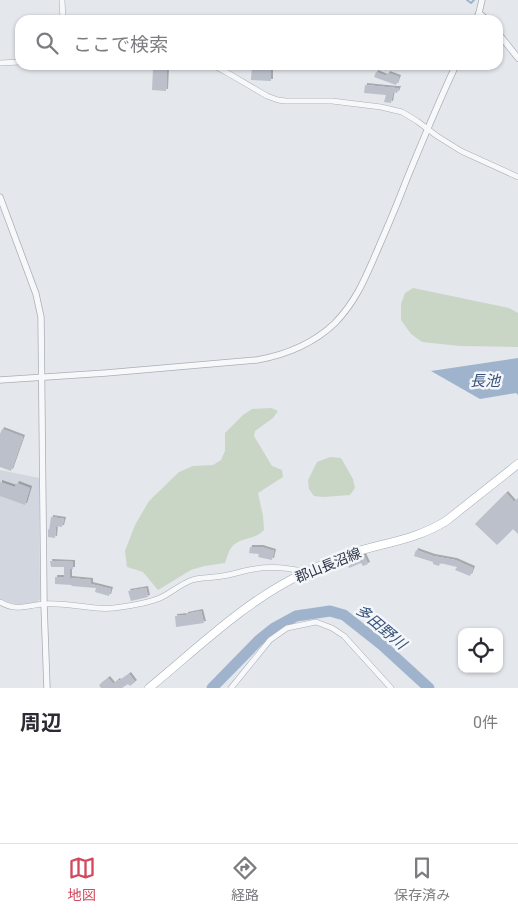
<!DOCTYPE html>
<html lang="ja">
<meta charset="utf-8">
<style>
body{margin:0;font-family:Roboto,"Noto Sans JP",sans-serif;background:#f2f2f3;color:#2b2b33}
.controls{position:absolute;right:15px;bottom:15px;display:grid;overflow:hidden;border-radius:10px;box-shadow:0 1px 4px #0004}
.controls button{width:45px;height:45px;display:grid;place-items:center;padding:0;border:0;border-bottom:1px solid #e1e1e2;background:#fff;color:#2b2b33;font:25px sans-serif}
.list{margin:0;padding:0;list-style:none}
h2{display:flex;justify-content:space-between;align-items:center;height:65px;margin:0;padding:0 20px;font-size:21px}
h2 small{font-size:16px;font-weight:400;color:#7c7c81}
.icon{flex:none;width:28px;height:28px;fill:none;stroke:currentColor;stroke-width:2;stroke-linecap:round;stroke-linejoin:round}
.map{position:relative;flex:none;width:518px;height:688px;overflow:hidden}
.search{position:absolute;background:#fff;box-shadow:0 1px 4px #0004;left:15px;right:15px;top:15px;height:55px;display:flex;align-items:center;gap:12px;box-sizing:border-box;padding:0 18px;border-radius:15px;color:#7c7c81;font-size:19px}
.sheet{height:155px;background:#fff}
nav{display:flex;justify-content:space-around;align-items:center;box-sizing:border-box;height:70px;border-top:1px solid #e1e1e2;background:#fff;font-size:14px;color:#7c7c81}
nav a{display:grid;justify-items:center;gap:2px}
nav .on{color:#d1495b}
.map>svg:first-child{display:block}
.built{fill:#d2d6de}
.green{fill:#c9d6c5}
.water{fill:#9fb4cc}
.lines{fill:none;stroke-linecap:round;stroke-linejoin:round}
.stream{stroke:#9fb4cc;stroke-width:2}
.river{stroke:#9fb4cc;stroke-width:11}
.building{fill:#bbc0ca;filter:url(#shadow)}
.minor-casing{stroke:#a9aeb7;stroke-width:6}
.tertiary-casing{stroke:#a9aeb7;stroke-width:7}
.primary-casing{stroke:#a3abb8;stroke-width:9}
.minor{stroke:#f7f8fa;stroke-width:5}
.tertiary{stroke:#f7f8fa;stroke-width:5.5}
.primary{stroke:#fff;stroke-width:8}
.labels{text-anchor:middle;stroke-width:5;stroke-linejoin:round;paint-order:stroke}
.street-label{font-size:14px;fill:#2b3445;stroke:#f4f6f9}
.water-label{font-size:15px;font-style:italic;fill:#34527a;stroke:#f4f6f9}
</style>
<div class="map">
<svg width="518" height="688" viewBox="0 0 518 688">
<defs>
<filter id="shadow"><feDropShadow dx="2" dy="-2" stdDeviation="0" flood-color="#0004"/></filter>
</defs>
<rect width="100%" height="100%" fill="#e4e7ec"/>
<polygon class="built" points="0,470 39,478 40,599 37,602 16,605 9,604 0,599"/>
<g class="green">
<polygon points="413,288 509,308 518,313 518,347 460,346 422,342 411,334 401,320 401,304 405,293"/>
<path d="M271,408L278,411L273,418L255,431L254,436L272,466L282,470L283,477L258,493L263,516L264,530C254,541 240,536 231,548C228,552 227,558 225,563L204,566L191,570L158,590L143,572L127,567L125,551L135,525L149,501L179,472L193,466L213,465L221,460L225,451V433L243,415L252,409Z"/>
<polygon points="330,457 341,458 353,479 355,488 350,495 323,497 314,496 309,489 308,480 317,462"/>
</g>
<polygon class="water" points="518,358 518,395 516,393 480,399 431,371"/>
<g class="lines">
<polyline class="stream" points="467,0 471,3 474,0"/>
<polyline class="river" points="212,688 259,640 274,628 296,616 330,611 344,615 382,645 429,688"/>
</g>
<g class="building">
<polygon points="156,65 166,65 166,70 167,70 166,91 152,90 153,69 156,70"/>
<polygon points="252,65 271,65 271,81 251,80"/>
<polygon points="376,72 386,76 388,73 399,77 396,85 374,77"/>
<polygon points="365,85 395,88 399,88 397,93 393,92 391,103 384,102 386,95 364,93"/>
<polygon points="2,429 23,437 11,471 0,467 0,434"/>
<polygon points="0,482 15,487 17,483 30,488 25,505 0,496"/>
<polygon points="506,493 514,502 518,498 518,534 513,529 497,545 475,524"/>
<polygon points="51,517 64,519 62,527 56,526 55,538 48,537 48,529 49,530"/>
<polygon points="250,547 261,547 274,551 272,560 258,557 259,554 249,553"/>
<polygon points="416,550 433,556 455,560 473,568 470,576 455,570 457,567 440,563 439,566 433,564 433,562 414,556"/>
<polygon points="364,555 368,564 363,566 361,563 349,568 347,563"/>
<polygon points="50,561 73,562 73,569 70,569 70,578 91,580 91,584 111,589 109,596 95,592 96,588 71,586 72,585 55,584 55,577 64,577 64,567 51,567"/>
<polygon points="146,588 148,597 131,601 128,591"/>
<polygon points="201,611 204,623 176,627 175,616 186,615 186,614"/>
<polygon points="129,674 135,682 130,686 128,684 122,688 101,688 99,685 108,678 113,684 118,680 119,681"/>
</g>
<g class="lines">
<defs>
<g id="minor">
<polyline points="62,0 63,20"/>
<polyline points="0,63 20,62"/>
<polyline points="213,65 226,72 267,96 278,100 286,101 332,101 381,107 402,112 417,121 437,136 461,151 518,177"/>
<path d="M0,602C18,612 26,605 44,604C69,602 97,612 121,607C134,605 150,603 162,597C172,592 181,584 192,580C201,577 212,578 222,576C230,575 237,573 244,571C264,566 286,567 305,572"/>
<polyline points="231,688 270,640 287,628 316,622 332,628 344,636 391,688"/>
</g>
<g id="tertiary">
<polyline points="479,13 487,20"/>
<polyline points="476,20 479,13 482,0"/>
<polyline points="498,33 518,58"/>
<polyline points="0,197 36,294 41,317 44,604 47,688"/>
<path d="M0,380L106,373L257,360C285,355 313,344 335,323C356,301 365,279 377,251C387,228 397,205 406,181C422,142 438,103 456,65"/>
</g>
<path id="primary" d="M149,688C199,647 245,601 304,573C319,566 334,559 349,554C382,543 416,540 446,521L518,464"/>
</defs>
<use href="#minor" class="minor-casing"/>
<use href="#tertiary" class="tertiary-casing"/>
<use href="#primary" class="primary-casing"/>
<use href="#minor" class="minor"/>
<use href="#tertiary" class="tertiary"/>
<use href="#primary" class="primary"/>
</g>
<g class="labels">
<g class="street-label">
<text transform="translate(328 565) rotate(-22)" y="5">郡山長沼線</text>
</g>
<g class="water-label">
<text x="485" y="386">長池</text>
<text transform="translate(381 627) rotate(40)" y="5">多田野川</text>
</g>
</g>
</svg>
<div class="controls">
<button><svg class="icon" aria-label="locate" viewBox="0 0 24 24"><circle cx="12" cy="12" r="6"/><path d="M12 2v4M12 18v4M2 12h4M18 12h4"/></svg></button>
</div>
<div class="search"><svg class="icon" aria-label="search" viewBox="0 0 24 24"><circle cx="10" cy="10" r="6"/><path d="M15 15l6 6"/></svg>ここで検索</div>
</div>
<section class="sheet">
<h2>周辺<small>0件</small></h2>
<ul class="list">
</ul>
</section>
<nav>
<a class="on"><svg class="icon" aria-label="map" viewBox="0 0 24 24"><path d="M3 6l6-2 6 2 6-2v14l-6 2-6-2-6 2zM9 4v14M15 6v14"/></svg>地図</a>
<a><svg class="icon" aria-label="directions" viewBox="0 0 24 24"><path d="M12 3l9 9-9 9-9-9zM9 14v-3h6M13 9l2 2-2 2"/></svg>経路</a>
<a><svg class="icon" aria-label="saved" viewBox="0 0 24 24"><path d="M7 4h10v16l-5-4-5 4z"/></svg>保存済み</a>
</nav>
